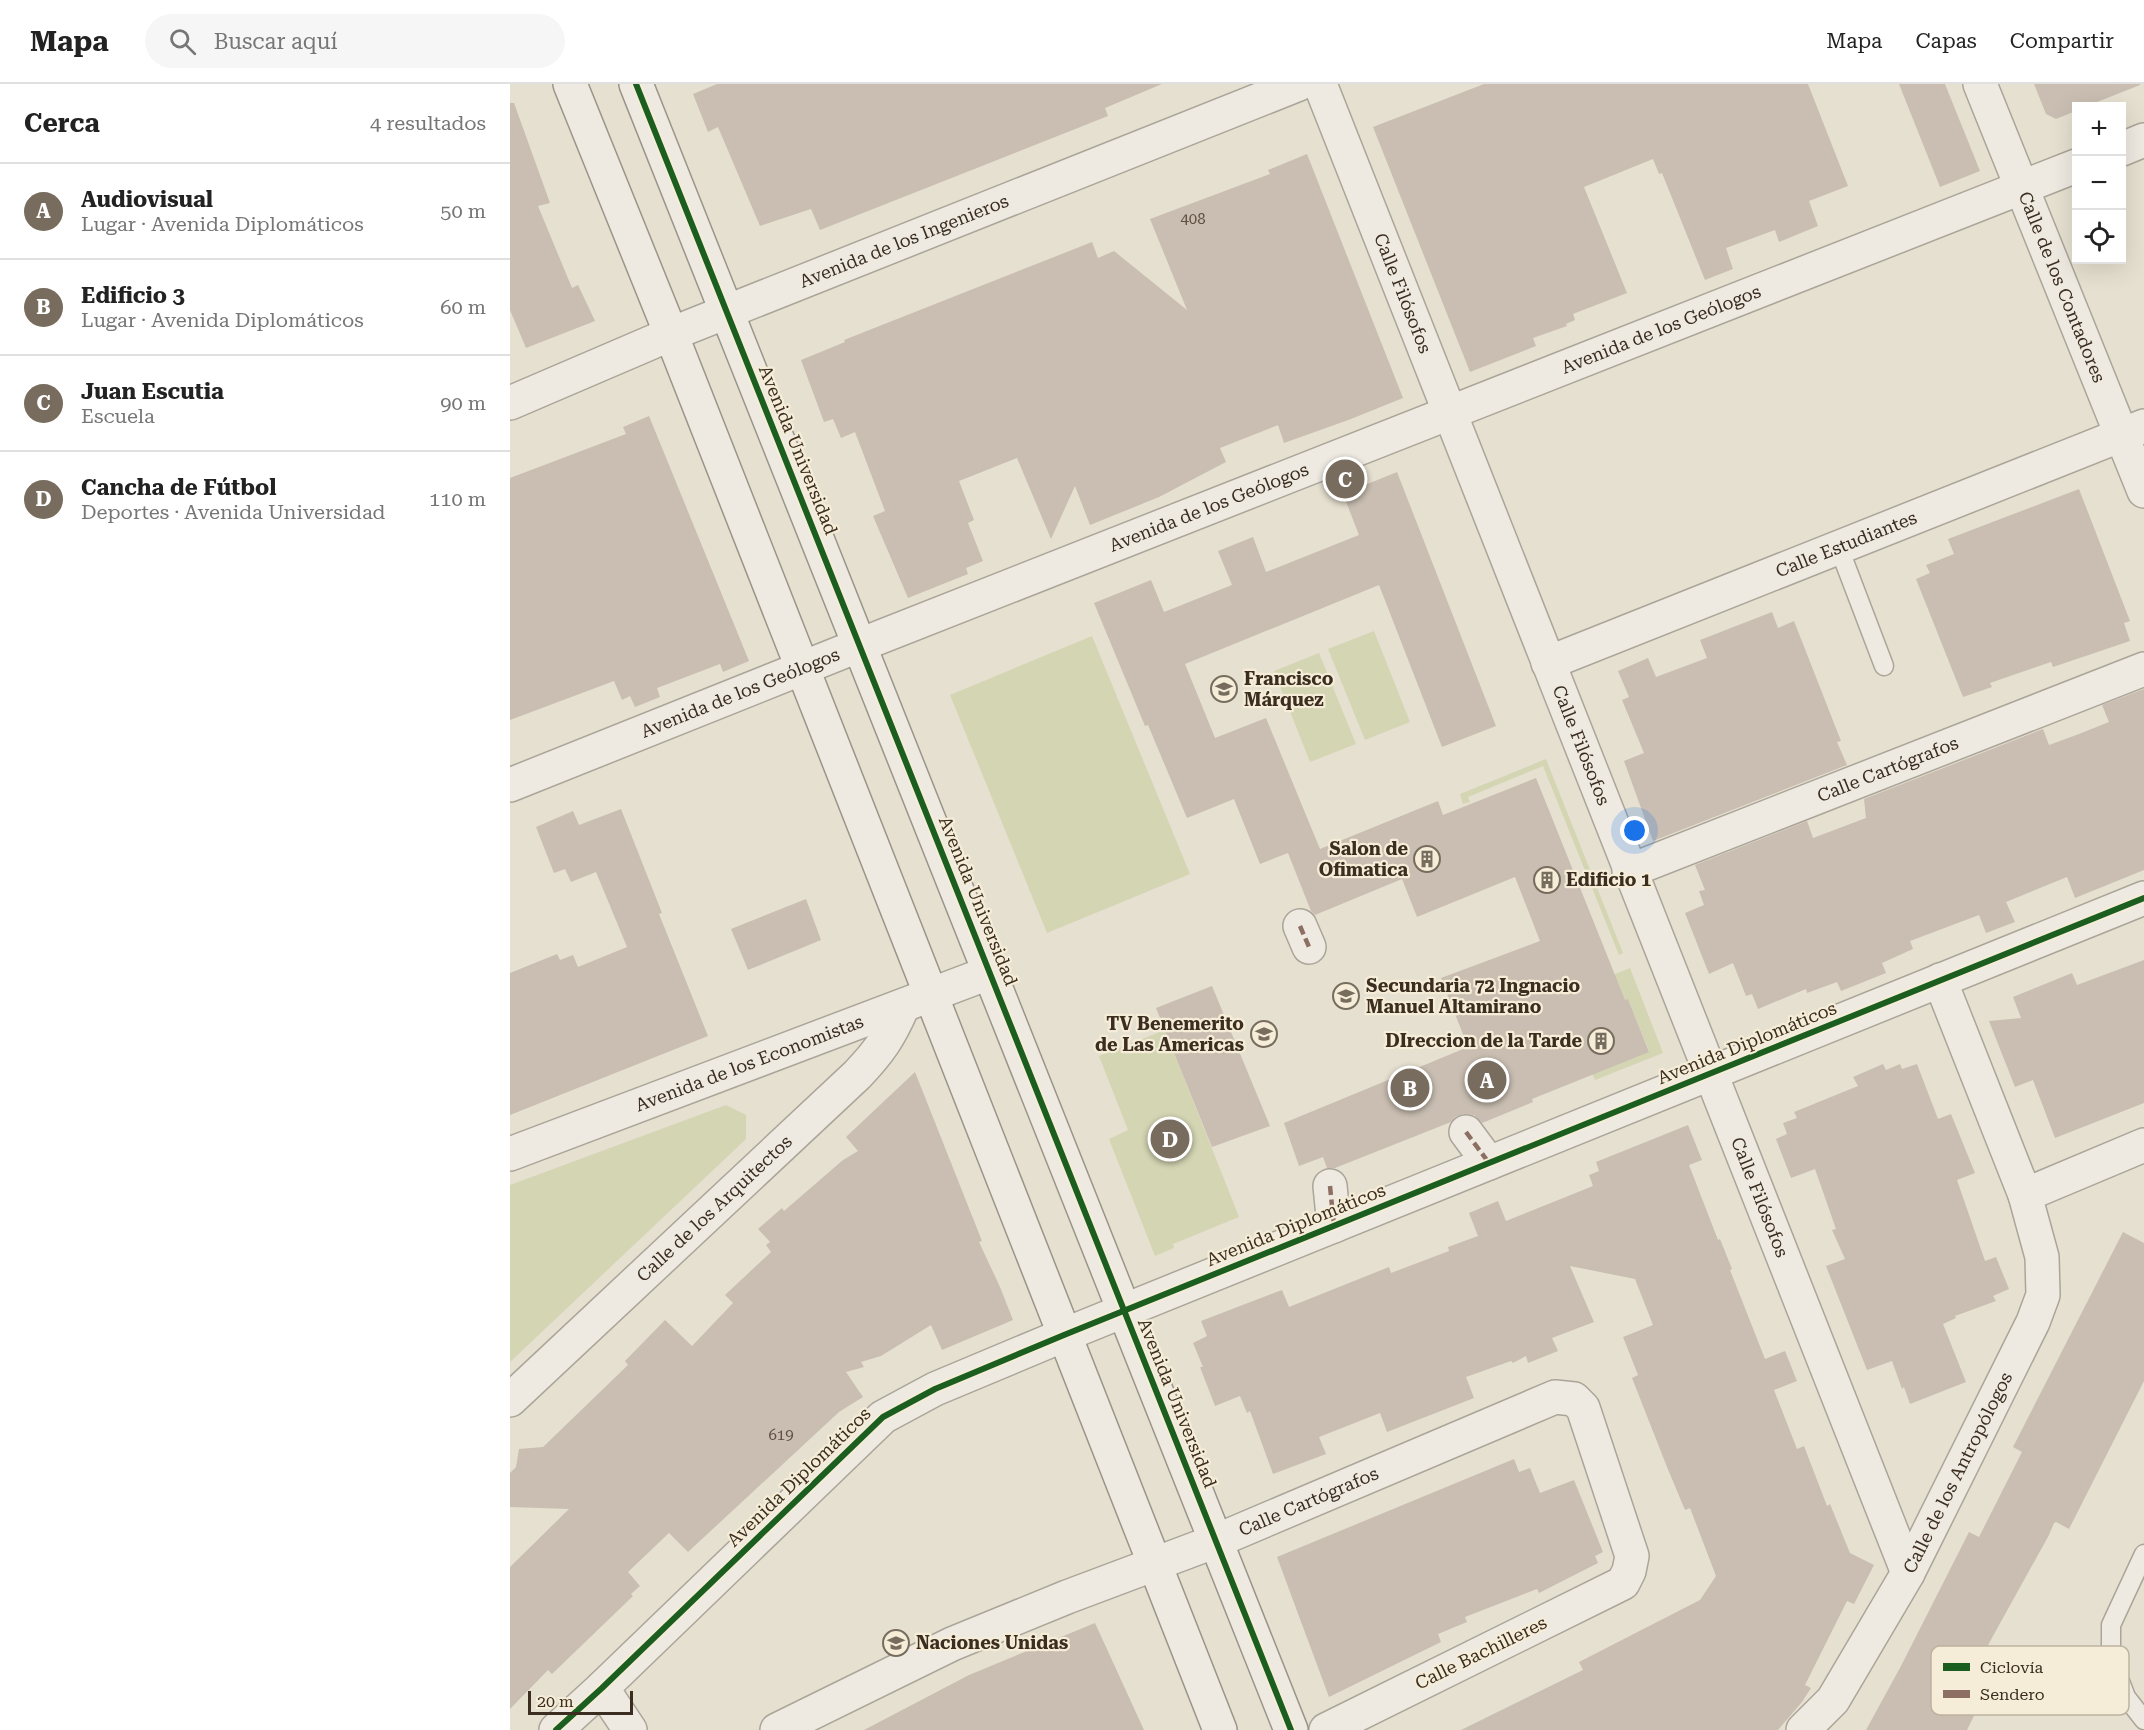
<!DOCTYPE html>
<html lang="es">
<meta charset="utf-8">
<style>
body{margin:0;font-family:"Roboto Serif",serif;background:#f6f6f6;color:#222}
.controls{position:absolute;right:18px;top:18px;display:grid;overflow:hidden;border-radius:0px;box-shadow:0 6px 24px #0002}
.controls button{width:54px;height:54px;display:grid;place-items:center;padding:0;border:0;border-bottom:2px solid #e0e0e0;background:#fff;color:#222;font:30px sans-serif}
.scale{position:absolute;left:18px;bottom:15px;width:105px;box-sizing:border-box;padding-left:6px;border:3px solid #3b2d20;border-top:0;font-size:16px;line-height:21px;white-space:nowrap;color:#3b2d20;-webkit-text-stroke:4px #f5edd7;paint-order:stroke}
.you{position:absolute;left:1125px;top:747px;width:21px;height:21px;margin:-15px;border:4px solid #fff;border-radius:50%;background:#1a73e8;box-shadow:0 0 0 9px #1a73e833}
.badge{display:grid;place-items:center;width:39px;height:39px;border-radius:50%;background:#776c5e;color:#fff;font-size:20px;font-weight:700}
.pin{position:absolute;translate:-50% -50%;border:3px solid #fff;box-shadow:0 2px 6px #0006}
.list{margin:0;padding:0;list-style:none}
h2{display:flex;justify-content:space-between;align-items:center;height:78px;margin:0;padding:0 24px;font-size:26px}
h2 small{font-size:20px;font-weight:400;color:#767676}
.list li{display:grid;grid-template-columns:39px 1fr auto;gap:18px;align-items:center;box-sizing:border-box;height:96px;padding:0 24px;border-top:2px solid #e0e0e0}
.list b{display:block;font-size:22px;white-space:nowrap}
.list p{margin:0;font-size:20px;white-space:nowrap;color:#767676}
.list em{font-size:20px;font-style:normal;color:#767676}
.icon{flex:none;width:33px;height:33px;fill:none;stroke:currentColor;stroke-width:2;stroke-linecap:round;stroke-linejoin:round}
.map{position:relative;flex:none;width:1634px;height:1646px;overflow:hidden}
header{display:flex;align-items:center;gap:36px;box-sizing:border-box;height:84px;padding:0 30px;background:#fff;border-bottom:2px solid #e0e0e0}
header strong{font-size:28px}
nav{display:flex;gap:33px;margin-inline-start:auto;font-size:21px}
.search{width:420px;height:54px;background:#f6f6f6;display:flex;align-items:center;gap:15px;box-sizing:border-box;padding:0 21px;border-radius:33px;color:#767676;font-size:22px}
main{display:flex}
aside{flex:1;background:#fff}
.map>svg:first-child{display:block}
.green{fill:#d4d5b3}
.building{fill:#c9beb1}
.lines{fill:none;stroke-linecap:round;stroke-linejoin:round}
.lane-casing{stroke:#aba599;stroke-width:21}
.street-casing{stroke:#aba599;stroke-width:36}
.secondary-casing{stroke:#9b9488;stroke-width:36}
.lane{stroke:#eeeae2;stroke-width:18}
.street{stroke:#eeeae2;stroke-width:33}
.secondary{stroke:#eeeae2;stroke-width:33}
.quiet{stroke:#8d6e63;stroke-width:4.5;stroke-dasharray:9 4.5;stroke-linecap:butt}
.cycleway-casing{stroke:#f5edd7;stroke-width:10}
.cycleway{stroke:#1b5e20;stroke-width:6}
.labels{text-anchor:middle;stroke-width:4.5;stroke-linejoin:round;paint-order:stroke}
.number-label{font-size:15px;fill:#5e5144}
.street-label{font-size:18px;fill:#3b2d20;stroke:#f5edd7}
.poi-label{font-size:18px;font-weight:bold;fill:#3b2d20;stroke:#f5edd7;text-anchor:start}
.key{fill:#f5edd7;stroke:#bdb3a0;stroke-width:1.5}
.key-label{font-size:16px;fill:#3b2d20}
</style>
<header>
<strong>Mapa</strong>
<div class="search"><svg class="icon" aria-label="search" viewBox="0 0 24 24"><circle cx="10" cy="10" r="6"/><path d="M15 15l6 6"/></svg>Buscar aquí</div>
<nav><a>Mapa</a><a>Capas</a><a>Compartir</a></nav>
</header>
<main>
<aside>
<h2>Cerca<small>4 resultados</small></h2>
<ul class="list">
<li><span class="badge">A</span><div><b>Audiovisual</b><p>Lugar · Avenida Diplomáticos</p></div><em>50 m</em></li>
<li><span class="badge">B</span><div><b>Edificio 3</b><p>Lugar · Avenida Diplomáticos</p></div><em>60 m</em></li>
<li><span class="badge">C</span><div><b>Juan Escutia</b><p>Escuela</p></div><em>90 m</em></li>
<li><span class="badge">D</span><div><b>Cancha de Fútbol</b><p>Deportes · Avenida Universidad</p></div><em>110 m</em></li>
</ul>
</aside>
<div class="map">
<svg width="1634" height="1646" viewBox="0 0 1634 1646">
<rect width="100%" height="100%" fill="#e6e0d0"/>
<g class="green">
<polygon points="864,547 900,638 855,656 818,565"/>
<polygon points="582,552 680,790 537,849 440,611"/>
<polygon points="809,569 846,660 800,678 764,587"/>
<polygon points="1036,675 1113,869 1109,871 1033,682 958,713 960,718 953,720 950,710"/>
<polygon points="1120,884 1153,969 1085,996 1082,989 1139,967 1118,915 1062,936 1053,911"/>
<polygon points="655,946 729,1133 663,1160 664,1164 645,1172 599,1055 618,1046 589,972"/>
<polygon points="216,1021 236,1031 236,1055 0,1278 0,1101"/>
</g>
<g class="building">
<polygon points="207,0 652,0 595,24 598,32 310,146 301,125 250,142 208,43 198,48 183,10"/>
<polygon points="974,0 1298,0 1338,102 1299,117 1308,142 1269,158 1265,146 1216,164 1223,185 1195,196 1152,89 1149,90 1143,75 1074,103 1117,209 1063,230 1065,236 1056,240 1057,242 1023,254 1026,262 960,288 863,43"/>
<polygon points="1389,0 1435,0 1470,87 1430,103"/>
<polygon points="1524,0 1630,0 1630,1 1577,22 1566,22 1566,27 1546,35 1536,30"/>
<polygon points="0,19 4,19 40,119 28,122 62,204 68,201 85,237 16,264 0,226"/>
<polygon points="797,70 893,314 841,335 774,359 768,341 710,364 716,378 649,413 580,441 565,402 541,455 507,374 449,397 464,436 458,439 473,477 456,484 458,490 398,514 363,432 375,427 345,348 331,354 323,335 314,338 291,276 335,258 334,256 582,158 588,174 604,167 677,226 640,135 760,90 758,86"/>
<polygon points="139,332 239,577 213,588 210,580 147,604 150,613 125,623 120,612 112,616 104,597 0,636 0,394 116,350 113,343"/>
<polygon points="887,388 986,642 932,663 869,501 675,580 705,654 756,634 810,765 928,717 933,731 1026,694 1115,916 1118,915 1139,968 1022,1015 1023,1018 972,1039 964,1031 953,1030 945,1033 941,1038 825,1084 817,1084 813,1073 789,1082 774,1039 958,963 931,894 1030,857 1005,793 907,833 892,795 805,831 801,827 778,769 750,780 724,715 677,734 638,641 635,642 584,519 641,496 654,528 722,501 708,467 743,453 756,488 849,451 833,410"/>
<polygon points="1569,405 1620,537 1614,539 1620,557 1543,583 1541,578 1480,599 1482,603 1453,613 1406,495 1420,489 1416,481 1444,470 1438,455"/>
<polygon points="1262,528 1268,544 1284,537 1331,657 1327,658 1337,681 1143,757 1114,677 1134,669 1112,616 1119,613 1108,587 1138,574 1146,593 1197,574 1190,556"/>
<polygon points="1634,605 1634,786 1565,814 1557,793 1496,818 1505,838 1476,849 1469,831 1400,857 1403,865 1372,879 1376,889 1331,907 1327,898 1297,909 1296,905 1248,925 1242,910 1236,912 1223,879 1199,890 1175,829 1194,821 1189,807 1195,806 1185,781 1297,737 1303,754 1356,734 1354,715 1533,645 1539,661 1569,650 1599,638 1592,621"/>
<polygon points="111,725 152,829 149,830 198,952 0,1031 0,889 47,870 50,876 63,871 68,883 117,863 86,788 61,798 55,785 44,789 26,743 63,727 69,741"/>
<polygon points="296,815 311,856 238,886 221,845"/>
<polygon points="1634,876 1634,1019 1545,1054 1523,996 1505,1003 1479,937 1511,934 1503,913 1562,889 1567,901"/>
<polygon points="702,902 760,1042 702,1063 646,924"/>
<polygon points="1373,980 1376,986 1390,980 1392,985 1407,980 1428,1035 1441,1030 1465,1089 1447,1096 1475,1177 1486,1173 1499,1205 1483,1212 1486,1217 1445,1232 1446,1234 1433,1240 1456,1298 1400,1320 1394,1303 1392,1305 1382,1277 1357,1286 1316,1182 1335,1175 1322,1146 1326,1145 1305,1085 1281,1094 1266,1055 1277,1050 1273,1039 1287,1034 1284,1028 1348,1002 1343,993"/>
<polygon points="405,988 472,1157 469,1158 490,1203 503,1236 432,1266 421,1241 371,1272 351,1278 354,1283 336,1288 353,1313 329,1328 178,1468 159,1449 118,1488 130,1502 121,1510 123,1512 42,1590 38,1586 0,1625 0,1483 59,1425 0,1423 0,1389 6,1383 9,1365 33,1363 118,1281 115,1277 155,1236 182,1262 223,1219 215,1211 261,1168 256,1161 260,1158 248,1145 272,1124 274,1127 333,1076 348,1067 336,1053"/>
<polygon points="1178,1041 1192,1076 1179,1081 1208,1156 1210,1155 1222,1185 1220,1186 1255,1275 1275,1267 1287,1297 1264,1306 1287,1365 1294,1362 1317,1422 1320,1420 1340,1469 1364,1481 1344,1520 1337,1517 1295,1601 1301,1604 1292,1618 1268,1646 951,1646 1073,1586 1069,1578 1190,1516 1206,1492 1180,1424 1175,1426 1157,1383 1122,1294 1128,1291 1113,1253 1143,1241 1125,1195 1060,1182 1084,1238 1042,1254 1048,1267 1018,1279 1016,1272 1003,1279 1001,1277 956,1293 964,1314 877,1348 870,1329 809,1353 816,1370 763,1390 740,1327 737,1329 730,1312 705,1322 690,1283 693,1283 683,1259 697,1252 691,1237 772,1206 779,1223 879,1183 881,1189 939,1167 938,1163 968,1152 959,1129 988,1117 996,1137 1083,1102 1079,1091 1089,1087 1086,1078"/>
<polygon points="1613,1148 1634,1159 1634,1297 1559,1445 1546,1438 1544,1439 1539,1451 1478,1561 1495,1569 1457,1646 1356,1646 1391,1582 1459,1448 1469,1453 1512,1368 1503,1363"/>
<polygon points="1004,1375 1009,1388 1020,1384 1030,1409 1064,1396 1093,1468 1085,1472 1088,1479 1029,1509 1027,1505 955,1533 957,1538 928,1550 931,1558 819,1613 767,1473"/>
<polygon points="585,1539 634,1646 354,1646 459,1591"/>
</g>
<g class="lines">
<defs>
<g id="lane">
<polyline points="1329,464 1374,582"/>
<polyline points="1634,1470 1601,1541 1601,1574 1616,1613 1634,1636"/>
</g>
<g id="street">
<path id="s1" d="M810,0L1398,1489"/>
<path id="s2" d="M1470,0L1634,407"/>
<polyline points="1612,65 1634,56"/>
<path id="s3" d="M0,319L161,250L789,0"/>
<path id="s4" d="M1038,579L1634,342"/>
<path id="s5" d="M0,701L350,561L1566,82"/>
<path id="s6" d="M1119,787L1634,585"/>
<polyline points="790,842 799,863"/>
<polyline points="956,1048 979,1079"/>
<path id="s7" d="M0,1070L481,888"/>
<polyline points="820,1102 824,1142"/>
<polyline points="1515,1111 1634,1061"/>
<path id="s8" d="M0,1316L347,991C370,967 380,952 393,922"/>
<polyline points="92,1604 120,1646"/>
<polyline points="46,1646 92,1604 373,1333 425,1305 554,1251 1634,814"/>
<path id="s9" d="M267,1646L442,1560L557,1513L706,1457L1045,1313L1064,1315L1073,1324L1122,1472L1119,1487L1113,1499L816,1646"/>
<path id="s10" d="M1293,1646L1323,1616L1398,1489L1523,1238L1533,1211L1532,1173L1515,1111L1430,896"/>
</g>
<g id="secondary">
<polyline points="60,0 161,250 710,1646"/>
<polyline points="126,0 781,1646"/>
</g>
</defs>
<use href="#lane" class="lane-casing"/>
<use href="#street" class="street-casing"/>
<use href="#secondary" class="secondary-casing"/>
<use href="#lane" class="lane"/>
<use href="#street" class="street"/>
<use href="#secondary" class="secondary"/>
<g class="quiet">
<polyline points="790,842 799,863"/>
<polyline points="956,1048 979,1079"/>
<polyline points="820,1102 824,1142"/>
</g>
<defs>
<g id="cycleway">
<polyline points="126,0 781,1646"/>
<polyline points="46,1646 92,1604 373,1333 425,1305 554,1251 1634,814"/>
</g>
</defs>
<use href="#cycleway" class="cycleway-casing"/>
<use href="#cycleway" class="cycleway"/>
</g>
<defs>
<symbol id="school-ring" viewBox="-11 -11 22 22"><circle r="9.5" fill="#f5edd7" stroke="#776c5e" stroke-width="1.5"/><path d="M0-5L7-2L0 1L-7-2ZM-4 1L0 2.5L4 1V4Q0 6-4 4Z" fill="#776c5e"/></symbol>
<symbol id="building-ring" viewBox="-11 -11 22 22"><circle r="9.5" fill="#f5edd7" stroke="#776c5e" stroke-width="1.5"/><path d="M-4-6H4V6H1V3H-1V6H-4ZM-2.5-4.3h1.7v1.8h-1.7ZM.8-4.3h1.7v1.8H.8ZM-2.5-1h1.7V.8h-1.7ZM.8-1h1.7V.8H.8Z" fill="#776c5e"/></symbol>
</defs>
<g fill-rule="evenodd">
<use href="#school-ring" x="699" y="590" width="30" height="30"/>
<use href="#building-ring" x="902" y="760" width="30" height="30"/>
<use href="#building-ring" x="1022" y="781" width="30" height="30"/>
<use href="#school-ring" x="821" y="897" width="30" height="30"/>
<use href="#school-ring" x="739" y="935" width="30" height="30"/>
<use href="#building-ring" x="1076" y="942" width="30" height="30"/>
<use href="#school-ring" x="371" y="1544" width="30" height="30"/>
</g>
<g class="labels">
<g class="number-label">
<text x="683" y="140">408</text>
<text x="271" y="1356">619</text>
</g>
<g class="street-label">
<text dy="6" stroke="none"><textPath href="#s3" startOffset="426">Avenida de los Ingenieros</textPath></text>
<text dy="6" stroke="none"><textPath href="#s2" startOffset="219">Calle de los Contadores</textPath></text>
<text dy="6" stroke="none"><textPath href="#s1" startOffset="225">Calle Filósofos</textPath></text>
<text dy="6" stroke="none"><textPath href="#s5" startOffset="1238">Avenida de los Geólogos</textPath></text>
<text transform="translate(288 366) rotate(68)" y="6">Avenida Universidad</text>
<text dy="6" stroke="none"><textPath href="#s5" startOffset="752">Avenida de los Geólogos</textPath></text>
<text dy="6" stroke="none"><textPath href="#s4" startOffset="321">Calle Estudiantes</textPath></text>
<text dy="6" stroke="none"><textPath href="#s5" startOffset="248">Avenida de los Geólogos</textPath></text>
<text dy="6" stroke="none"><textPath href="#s1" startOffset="711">Calle Filósofos</textPath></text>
<text dy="6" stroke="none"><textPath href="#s6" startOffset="278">Calle Cartógrafos</textPath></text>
<text transform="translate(468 817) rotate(68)" y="6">Avenida Universidad</text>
<text transform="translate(1237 959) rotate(-22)" y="6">Avenida Diplomáticos</text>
<text dy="6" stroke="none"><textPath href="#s7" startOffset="256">Avenida de los Economistas</textPath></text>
<text dy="6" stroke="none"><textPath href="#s1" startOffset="1197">Calle Filósofos</textPath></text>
<text dy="6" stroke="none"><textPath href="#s8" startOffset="280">Calle de los Arquitectos</textPath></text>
<text transform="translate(786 1141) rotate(-22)" y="6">Avenida Diplomáticos</text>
<text transform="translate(667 1319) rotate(68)" y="6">Avenida Universidad</text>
<text dy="6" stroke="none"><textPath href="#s10" startOffset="302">Calle de los Antropólogos</textPath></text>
<text transform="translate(289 1393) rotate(-44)" y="6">Avenida Diplomáticos</text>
<text dy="6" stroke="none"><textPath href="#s9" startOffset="579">Calle Cartógrafos</textPath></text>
<text transform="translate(971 1569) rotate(-26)" y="6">Calle Bachilleres</text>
</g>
<g class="poi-label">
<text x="734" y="601">Francisco<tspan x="734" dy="21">Márquez</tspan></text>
<text x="898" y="771" text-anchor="end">Salon de<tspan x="898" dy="21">Ofimatica</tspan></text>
<text x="1056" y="802">Edificio 1</text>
<text x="856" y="908">Secundaria 72 Ingnacio<tspan x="856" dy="21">Manuel Altamirano</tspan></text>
<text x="734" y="946" text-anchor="end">TV Benemerito<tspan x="734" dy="21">de Las Americas</tspan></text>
<text x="1072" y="963" text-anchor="end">DIreccion de la Tarde</text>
<text x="406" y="1565">Naciones Unidas</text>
</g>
</g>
<rect x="1421" y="1562" width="198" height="69" rx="9" class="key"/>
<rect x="1433" y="1579" width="27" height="8" fill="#1b5e20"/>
<rect x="1433" y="1606" width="27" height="8" fill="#8d6e63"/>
<g class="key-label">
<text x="1470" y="1589">Ciclovía</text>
<text x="1470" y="1616">Sendero</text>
</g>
</svg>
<div class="controls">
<button>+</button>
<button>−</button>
<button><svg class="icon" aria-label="locate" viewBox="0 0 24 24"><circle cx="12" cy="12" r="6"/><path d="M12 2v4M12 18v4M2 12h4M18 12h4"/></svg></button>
</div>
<div class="scale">20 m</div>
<div class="you"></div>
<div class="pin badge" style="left:977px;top:996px">A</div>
<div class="pin badge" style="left:900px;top:1004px">B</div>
<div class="pin badge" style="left:835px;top:395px">C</div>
<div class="pin badge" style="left:660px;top:1055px">D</div>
</div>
</main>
